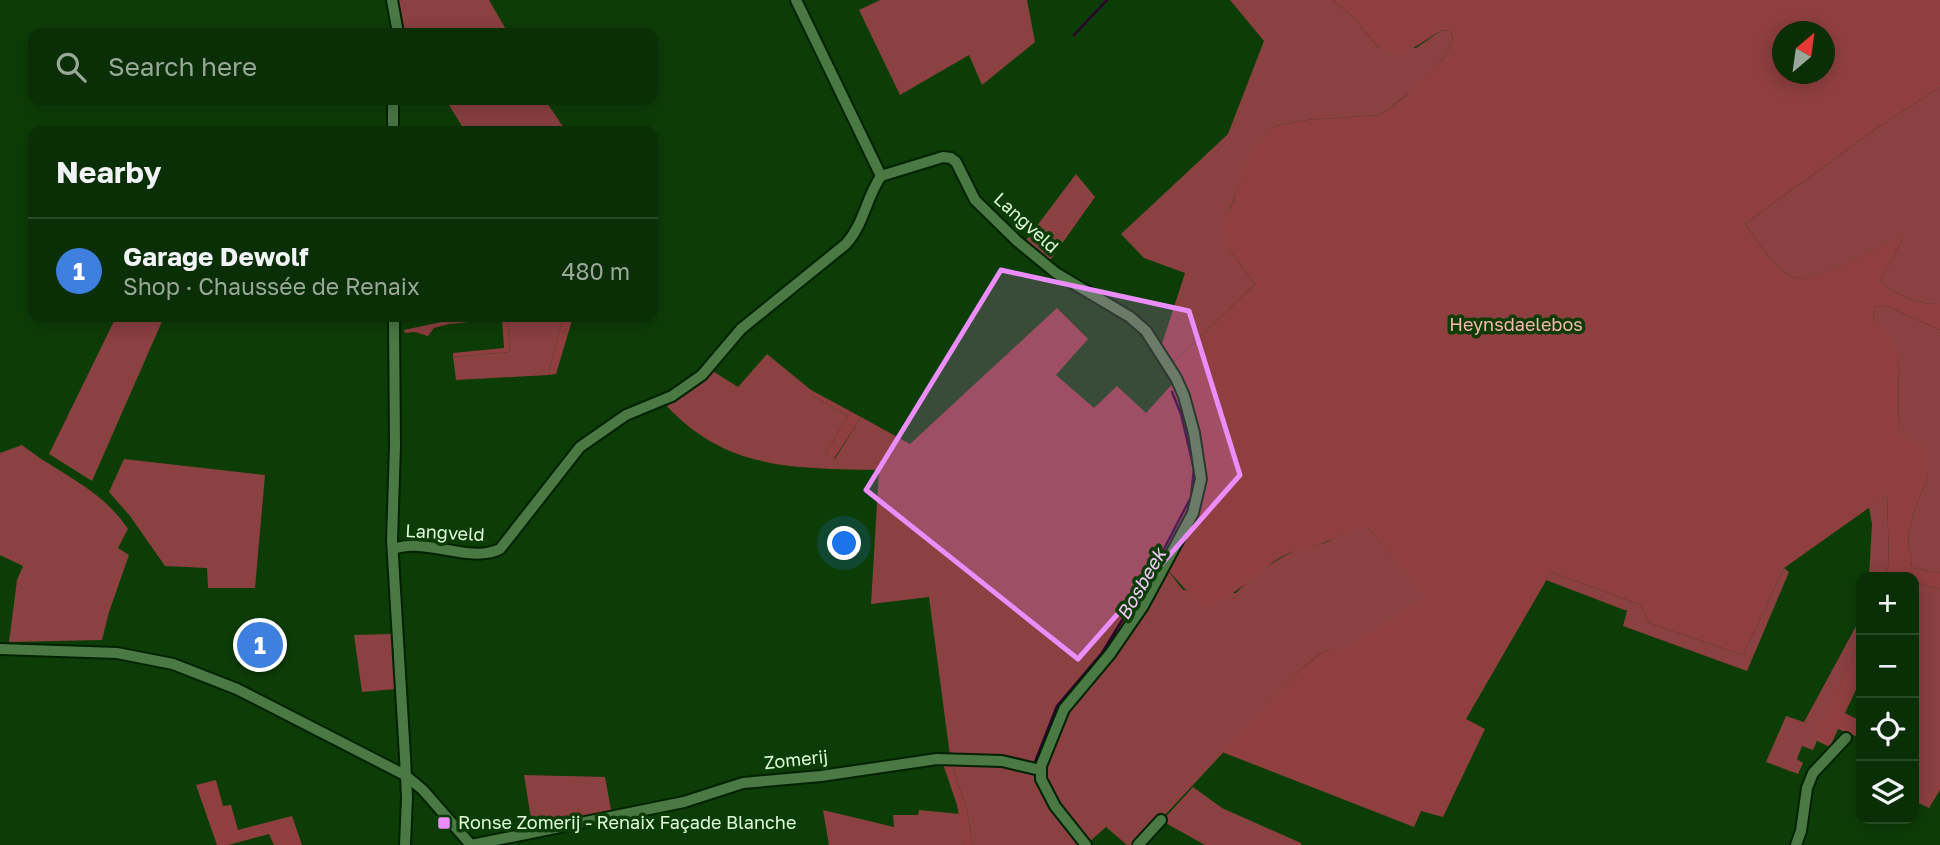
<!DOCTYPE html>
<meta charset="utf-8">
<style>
body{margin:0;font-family:"Golos Text",sans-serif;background:#183a13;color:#f1f3f6}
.controls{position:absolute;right:21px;bottom:21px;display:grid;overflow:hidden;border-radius:14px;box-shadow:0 4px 18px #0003}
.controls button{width:63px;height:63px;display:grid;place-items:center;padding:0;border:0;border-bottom:2px solid #2a4a27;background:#0a2e05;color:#f1f3f6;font:35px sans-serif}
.compass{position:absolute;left:1772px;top:21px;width:63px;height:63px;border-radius:50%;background:#0a2e05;box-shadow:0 4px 18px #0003;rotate:29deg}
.you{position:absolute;left:845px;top:544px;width:24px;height:24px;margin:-18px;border:5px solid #fff;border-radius:50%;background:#1a73e8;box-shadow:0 0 0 10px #1a73e833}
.badge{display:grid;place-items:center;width:46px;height:46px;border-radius:50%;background:#eb8dfc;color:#fff;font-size:23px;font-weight:700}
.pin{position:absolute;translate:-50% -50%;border:4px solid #fff;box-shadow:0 2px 7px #0006}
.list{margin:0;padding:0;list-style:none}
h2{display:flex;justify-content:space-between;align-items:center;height:91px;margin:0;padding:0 28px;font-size:30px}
h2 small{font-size:23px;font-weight:400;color:#99a89a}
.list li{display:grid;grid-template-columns:46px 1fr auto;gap:21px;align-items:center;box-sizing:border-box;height:105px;padding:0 28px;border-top:2px solid #2a4a27}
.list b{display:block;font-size:26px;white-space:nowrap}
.list p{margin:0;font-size:23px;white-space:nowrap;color:#99a89a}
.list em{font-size:23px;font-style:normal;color:#99a89a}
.icon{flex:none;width:38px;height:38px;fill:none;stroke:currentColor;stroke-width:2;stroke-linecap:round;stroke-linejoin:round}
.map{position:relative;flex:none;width:1940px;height:845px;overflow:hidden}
.search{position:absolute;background:#0a2e05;box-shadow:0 4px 18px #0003;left:28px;top:28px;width:630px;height:77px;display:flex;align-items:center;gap:18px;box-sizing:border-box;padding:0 24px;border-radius:14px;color:#99a89a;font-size:26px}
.panel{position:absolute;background:#0a2e05;box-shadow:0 4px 18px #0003;left:28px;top:126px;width:630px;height:196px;border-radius:14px}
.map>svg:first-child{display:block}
.green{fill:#8b4041}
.forest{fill:#903f40;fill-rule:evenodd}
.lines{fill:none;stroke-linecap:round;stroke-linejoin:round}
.stream{stroke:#29042f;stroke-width:2.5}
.minor-casing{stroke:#020;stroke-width:14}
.minor{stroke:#4a7944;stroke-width:10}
.marked{fill:#eb8dfc;fill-opacity:0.2;stroke:#eb8dfc;stroke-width:5;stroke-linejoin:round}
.poi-dot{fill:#eb8dfc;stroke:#0d3d07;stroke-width:2.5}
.labels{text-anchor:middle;stroke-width:7;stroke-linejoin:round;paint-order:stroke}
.street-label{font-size:18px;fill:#e0fadc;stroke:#0d3d07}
.park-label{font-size:18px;fill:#fdb5b2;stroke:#0d3d07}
.poi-label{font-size:18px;fill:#e0fadc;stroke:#0d3d07;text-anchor:start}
.water-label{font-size:19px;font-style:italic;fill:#f3c7fb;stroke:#0d3d07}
</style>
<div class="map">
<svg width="1940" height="845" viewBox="0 0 1940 845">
<rect width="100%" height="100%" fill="#0d3d07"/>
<g class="green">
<polygon points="397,0 489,0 508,33 403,33"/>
<polygon points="880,0 1027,0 1035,42 982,85 969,55 900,95 859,10"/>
<polygon points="1230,0 1333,0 1353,17 1379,48 1416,48 1442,30 1451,31 1453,41 1444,58 1411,92 1380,115 1307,120 1275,126 1252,152 1230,209 1230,251 1255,284 1172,364 1161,347 1185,273 1144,258 1121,234 1228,134 1264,41"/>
<path d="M1940,87V304C1916,305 1899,296 1880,282L1902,239L1900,237C1879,247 1816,284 1796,278C1777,274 1756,239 1745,224L1877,128Z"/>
<polygon points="446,100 545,100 566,131 465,131"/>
<polygon points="1076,174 1095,197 1049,262 1024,243"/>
<polygon points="1884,305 1940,330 1940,573 1912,568 1908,537 1915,508 1928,478 1898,434 1899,354 1873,321 1875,308"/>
<path d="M1057,308L1088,339L1056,375L1094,408L1117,386L1146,413L1174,382L1183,405L1198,472L1193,513L1126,625L1062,707L1037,766L950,756L929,597L871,604L879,470C794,468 725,471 664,403L711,370L738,387L767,354L811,390V395L848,416L825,454L835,459L861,417L910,444Z"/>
<polygon points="116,317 164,317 92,481 49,454"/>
<polygon points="507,317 563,317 548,375 456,380 453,357 510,352"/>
<path d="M22,445C60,475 100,487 128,529L118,548L129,555L109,612L102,640L9,642L17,580L23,566L0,555V453Z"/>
<polygon points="124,459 265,475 255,588 208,588 207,568 165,566 130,516 109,492"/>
<polygon points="1887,495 1889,563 1885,577 1869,577 1872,524 1869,507"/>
<polygon points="1354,527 1368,528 1427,596 1341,653 1325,650 1301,669 1137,845 1127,845 1106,827 1087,844 1072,828 1046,778 1046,763 1062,721 1166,568 1183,590 1236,593 1255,574 1284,556 1302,548 1325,543"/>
<polygon points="1784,568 1789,572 1747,671 1623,626 1627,611 1546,580 1551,572 1641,605 1649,623 1743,655"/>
<polygon points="1914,582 1940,589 1940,790 1929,808 1914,801 1914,764 1918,753 1914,751"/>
<polygon points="1861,617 1861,642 1814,739 1817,741 1813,750 1802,746 1797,759 1803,763 1798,774 1766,762 1786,716 1804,722"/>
<polygon points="392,634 396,689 362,692 354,635"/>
<polygon points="951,761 995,764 1032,772 1084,845 973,845 967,811"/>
<polygon points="524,775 605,777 612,815 533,831"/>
<polygon points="1193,787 1222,808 1301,843 1301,845 1205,845 1162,821"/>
<polygon points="823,810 894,827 893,815 918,815 919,810 960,814 964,845 829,845"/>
</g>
<g class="forest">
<path d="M1333,0H1940V87L1877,128L1745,224C1756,239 1777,274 1796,278C1817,283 1879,247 1900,236L1902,239L1880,282C1899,296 1916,305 1940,304V330L1884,305L1875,308L1873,321L1886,332L1899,354L1898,434L1925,447L1928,478L1915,508L1908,537L1912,568L1940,573V589L1914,582V577H1885L1889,563L1887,495L1784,568L1743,655L1649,623L1641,605L1551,572L1466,719L1485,729L1443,817L1421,811L1414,827L1222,752L1301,669L1325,650L1341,652L1426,596L1368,528C1351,527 1343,534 1328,541C1313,548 1296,549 1281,557C1256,572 1237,595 1210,606L1196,601L1166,568L1204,481L1172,364L1255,284L1230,251L1223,229L1251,152L1275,126L1307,120L1380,115L1406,96L1444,58L1453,41L1451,31L1442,30L1402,55L1379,48L1353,17ZM1783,32H1825V74H1783Z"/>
<polygon points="465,317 507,317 510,352 453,357 453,353 504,348 502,319 449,324 434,328 428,336 415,332 405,333 404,330"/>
<polygon points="563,317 573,317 556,374 548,375"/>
<polygon points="811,390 861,417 834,459 825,454 848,416 811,395"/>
<polygon points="1861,642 1861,679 1845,713 1861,721 1861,738 1838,729 1830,747 1813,739"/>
<polygon points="942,761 951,761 967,811 973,845 964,845 957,805"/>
<polygon points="216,780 223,806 231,805 238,830 292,816 302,845 274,845 269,834 228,845 217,845 196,785"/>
</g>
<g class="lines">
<g class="stream">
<polyline points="1074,35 1107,0"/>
<polyline points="1035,762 1057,706 1102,653 1153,570 1191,497 1194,469 1181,414 1172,392"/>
<polyline points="1056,816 1074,838"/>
</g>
<defs>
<g id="minor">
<polyline points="392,0 398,33"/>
<polyline points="796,0 881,176"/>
<polyline points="393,100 393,131"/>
<polyline points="394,317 395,446 392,540 405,757 407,797 405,845"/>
<path d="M394,549C426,537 470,564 500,549L580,447L626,415L672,396L702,375L741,329L846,244C864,224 866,198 881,176L943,157L951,158L956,162L975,200L1017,241L1056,273L1130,317L1146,331L1176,378L1184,396L1194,433L1201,479L1193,513L1143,606L1110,654L1064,709L1041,766V779L1055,806L1086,845"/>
<polyline points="0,649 117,653 173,664 237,689 405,775 423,790 471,845"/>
<polyline points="471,845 684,802 743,783 821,776 937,759 1002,761 1040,770"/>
<polyline points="1138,845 1161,820"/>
<polyline points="1796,845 1801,831 1807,788 1813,773 1846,738"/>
</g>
</defs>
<use href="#minor" class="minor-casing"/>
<use href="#minor" class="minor"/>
</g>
<path class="marked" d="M1001,270L1189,311L1240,475L1078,659L866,490Z"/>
<rect class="poi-dot" x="437" y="816" width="14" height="14" rx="3.5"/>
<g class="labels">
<g class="street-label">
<text transform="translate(1026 223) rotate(42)" y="6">Langveld</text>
<text transform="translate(445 533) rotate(3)" y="6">Langveld</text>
<text transform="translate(796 760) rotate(-6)" y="6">Zomerij</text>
</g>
<g class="park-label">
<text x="1516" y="331">Heynsdaelebos</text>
</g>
<g class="poi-label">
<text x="458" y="829">Ronse Zomerij - Renaix Façade Blanche</text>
</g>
<g class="water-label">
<text transform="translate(1141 584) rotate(-60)" y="7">Bosbeek</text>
</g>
</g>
</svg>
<div class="controls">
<button>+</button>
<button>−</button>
<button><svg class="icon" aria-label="locate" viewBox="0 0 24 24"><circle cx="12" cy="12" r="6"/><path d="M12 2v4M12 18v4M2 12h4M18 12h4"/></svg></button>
<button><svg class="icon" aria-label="layers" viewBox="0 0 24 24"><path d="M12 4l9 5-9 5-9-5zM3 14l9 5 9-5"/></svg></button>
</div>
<svg class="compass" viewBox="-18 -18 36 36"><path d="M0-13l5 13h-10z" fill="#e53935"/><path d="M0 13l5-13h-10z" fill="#99a89a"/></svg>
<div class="you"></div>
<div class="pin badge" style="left:260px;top:645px;background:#3f7fe0">1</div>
<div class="search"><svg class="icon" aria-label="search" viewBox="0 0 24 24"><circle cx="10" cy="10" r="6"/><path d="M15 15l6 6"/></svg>Search here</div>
<section class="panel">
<h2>Nearby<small></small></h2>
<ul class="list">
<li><span class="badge" style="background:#3f7fe0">1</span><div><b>Garage Dewolf</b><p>Shop · Chaussée de Renaix</p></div><em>480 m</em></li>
</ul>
</section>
</div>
